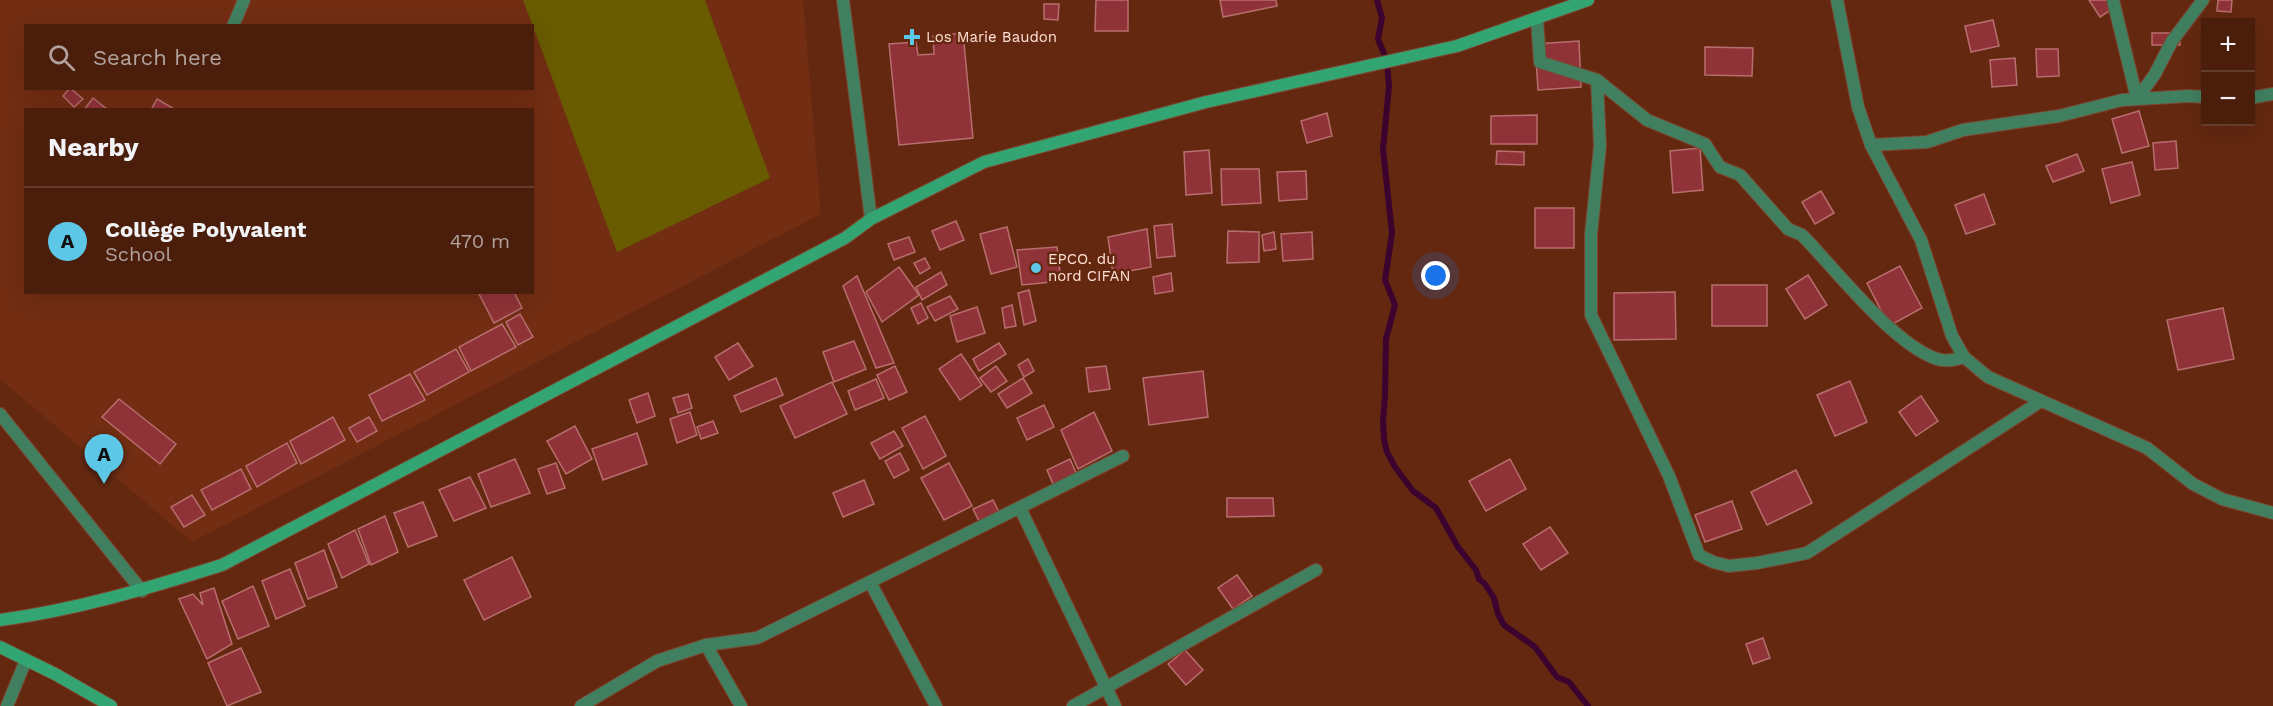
<!DOCTYPE html>
<meta charset="utf-8">
<style>
body{margin:0;font-family:"Work Sans",sans-serif;background:#522715;color:#f1f3f6}
.controls{position:absolute;right:18px;top:18px;display:grid;overflow:hidden;border-radius:0px;box-shadow:0 6px 24px #0002}
.controls button{width:54px;height:54px;display:grid;place-items:center;padding:0;border:0;border-bottom:2px solid #623c2d;background:#4b1e0c;color:#f1f3f6;font:30px sans-serif}
.you{position:absolute;left:1436px;top:276px;width:21px;height:21px;margin:-15px;border:4px solid #fff;border-radius:50%;background:#1a73e8;box-shadow:0 0 0 9px #1a73e833}
.badge{display:grid;place-items:center;width:39px;height:39px;border-radius:50%;background:#5cc7e7;color:#111;font-size:20px;font-weight:700}
.pin{position:absolute;translate:-50% -50px;filter:drop-shadow(0 2px 3px #0008)}
.pin::after{content:'';position:absolute;top:32px;width:21px;height:18px;background:inherit;clip-path:polygon(0 0,100% 0,50% 100%)}
.list{margin:0;padding:0;list-style:none}
h2{display:flex;justify-content:space-between;align-items:center;height:78px;margin:0;padding:0 24px;font-size:26px}
h2 small{font-size:20px;font-weight:400;color:#b2a29d}
.list li{display:grid;grid-template-columns:39px 1fr auto;gap:18px;align-items:center;box-sizing:border-box;height:108px;padding:0 24px;border-top:2px solid #623c2d}
.list b{display:block;font-size:22px;white-space:nowrap}
.list p{margin:0;font-size:20px;white-space:nowrap;color:#b2a29d}
.list em{font-size:20px;font-style:normal;color:#b2a29d}
.icon{flex:none;width:33px;height:33px;fill:none;stroke:currentColor;stroke-width:2;stroke-linecap:round;stroke-linejoin:round}
.map{position:relative;flex:none;width:2273px;height:706px;overflow:hidden}
.search{position:absolute;background:#4b1e0c;box-shadow:0 6px 24px #0002;left:24px;top:24px;width:510px;height:66px;display:flex;align-items:center;gap:15px;box-sizing:border-box;padding:0 21px;border-radius:0px;color:#b2a29d;font-size:22px}
.panel{position:absolute;background:#4b1e0c;box-shadow:0 6px 24px #0002;left:24px;top:108px;width:510px;height:186px;border-radius:0px}
.map>svg:first-child{display:block}
.built{fill:#722d13;fill-rule:evenodd}
.green{fill:#685b00}
.lines{fill:none;stroke-linecap:round;stroke-linejoin:round}
.stream{stroke:#3c032f;stroke-width:6}
.building{fill:#903338;stroke:#b86e6e;stroke-width:1.5}
.street-casing{stroke:#7d4530;stroke-width:14}
.secondary-casing{stroke:#7d4530;stroke-width:14}
.street{stroke:#408060;stroke-width:12}
.secondary{stroke:#33a573;stroke-width:12}
.poi-dot{fill:#5cc7e7;stroke:#642810;stroke-width:2}
.labels{text-anchor:middle;stroke-width:5;stroke-linejoin:round;paint-order:stroke}
.poi-label{font-size:15px;fill:#ffe0d5;stroke:#642810;text-anchor:start}
</style>
<div class="map">
<svg width="2273" height="706" viewBox="0 0 2273 706">
<rect width="100%" height="100%" fill="#642810"/>
<path class="built" d="M0,0H803L821,214L192,542L0,379ZM26,26H532V88H26ZM26,110H532V292H26Z"/>
<polygon class="green" points="523,0 705,0 770,178 617,252"/>
<g class="lines">
<polyline class="stream" points="1377,0 1382,18 1378,39 1387,61 1389,86 1383,149 1392,233 1385,280 1395,305 1386,339 1385,395 1383,422 1384,439 1387,452 1395,467 1413,491 1436,508 1458,547 1476,570 1479,579 1485,584 1494,598 1498,614 1504,625 1535,647 1557,677 1569,682 1588,706"/>
</g>
<g class="building">
<polygon points="1096,0 1128,0 1128,31 1095,31"/>
<polygon points="1220,0 1276,0 1277,6 1223,17"/>
<polygon points="2089,0 2117,0 2120,4 2100,17"/>
<polygon points="2218,0 2232,0 2231,12 2217,11"/>
<polygon points="1044,4 1059,4 1058,20 1044,19"/>
<polygon points="1993,20 1999,46 1971,52 1965,26"/>
<polygon points="963,33 973,138 899,145 889,44 916,42 918,55 934,54 933,36"/>
<rect x="2152" y="33" width="28" height="12"/>
<polygon points="1579,41 1581,87 1538,90 1535,44"/>
<polygon points="1705,47 1753,48 1752,76 1705,75"/>
<polygon points="2036,49 2058,49 2059,76 2037,77"/>
<polygon points="2015,58 2017,85 1992,87 1990,60"/>
<polygon points="70,88 83,99 74,107 63,96"/>
<polygon points="93,98 108,110 84,110"/>
<polygon points="157,99 176,110 151,110"/>
<polygon points="2139,111 2149,146 2122,153 2112,119"/>
<polygon points="1327,113 1332,136 1307,143 1301,121"/>
<polygon points="1537,115 1537,144 1491,144 1491,116"/>
<polygon points="2176,141 2178,168 2155,170 2153,143"/>
<polygon points="1700,148 1703,190 1673,193 1670,151"/>
<polygon points="1209,150 1212,193 1186,195 1184,152"/>
<polygon points="1497,151 1524,152 1524,165 1496,164"/>
<polygon points="2077,154 2084,171 2053,182 2046,166"/>
<polygon points="2132,162 2140,195 2111,203 2102,169"/>
<polygon points="1221,169 1259,169 1261,203 1222,205"/>
<polygon points="1306,171 1307,199 1279,201 1277,172"/>
<polygon points="1821,191 1834,213 1815,224 1802,202"/>
<polygon points="1984,194 1995,224 1966,234 1955,205"/>
<rect x="1535" y="208" width="39" height="40"/>
<polygon points="956,221 964,240 940,250 932,231"/>
<polygon points="1172,224 1175,256 1157,258 1154,226"/>
<polygon points="1007,227 1017,267 991,274 980,234"/>
<polygon points="1147,229 1151,267 1113,274 1108,237"/>
<polygon points="1228,231 1259,232 1259,262 1227,263"/>
<polygon points="1274,232 1276,249 1264,251 1262,235"/>
<polygon points="1312,232 1313,259 1283,261 1281,234"/>
<polygon points="909,237 915,252 894,260 888,244"/>
<polygon points="1057,247 1061,281 1022,285 1017,250"/>
<polygon points="925,258 930,268 920,274 914,263"/>
<polygon points="1900,266 1922,308 1889,326 1867,283"/>
<polygon points="899,267 919,295 882,322 866,292"/>
<polygon points="941,272 947,285 922,300 916,287"/>
<polygon points="1171,273 1173,291 1155,294 1153,277"/>
<polygon points="1808,275 1827,305 1805,319 1786,289"/>
<polygon points="857,276 894,363 876,368 843,286"/>
<rect x="1712" y="285" width="55" height="41"/>
<polygon points="1029,290 1036,321 1024,325 1018,293"/>
<polygon points="478,292 514,292 522,308 494,323"/>
<polygon points="1675,292 1676,339 1614,340 1614,293"/>
<polygon points="950,296 958,309 935,321 927,307"/>
<polygon points="921,303 928,318 918,324 911,308"/>
<polygon points="1012,305 1016,326 1005,328 1002,308"/>
<polygon points="977,307 985,333 957,342 950,316"/>
<polygon points="2223,308 2234,359 2178,370 2167,320"/>
<polygon points="520,314 533,337 518,345 506,322"/>
<polygon points="502,324 516,347 471,371 459,347"/>
<polygon points="854,341 866,369 834,382 823,352"/>
<polygon points="738,343 753,366 729,380 715,357"/>
<polygon points="999,343 1006,354 979,371 973,359"/>
<polygon points="456,349 469,372 427,395 414,372"/>
<polygon points="961,354 982,385 960,400 939,369"/>
<polygon points="1028,359 1034,371 1024,377 1018,365"/>
<polygon points="895,366 907,392 889,400 877,375"/>
<polygon points="996,366 1007,381 991,392 980,378"/>
<polygon points="1106,366 1110,389 1089,392 1086,368"/>
<polygon points="1203,371 1208,417 1149,425 1143,378"/>
<polygon points="410,374 425,400 382,421 369,395"/>
<polygon points="776,378 783,395 741,412 734,396"/>
<polygon points="1023,378 1032,393 1007,408 998,394"/>
<polygon points="876,379 884,398 855,410 848,391"/>
<polygon points="1850,381 1867,422 1835,436 1817,395"/>
<polygon points="832,382 847,414 795,438 780,406"/>
<polygon points="648,393 655,416 637,423 629,400"/>
<polygon points="688,394 692,408 678,413 673,398"/>
<polygon points="1921,396 1938,421 1916,436 1899,412"/>
<polygon points="119,399 176,444 160,464 102,417"/>
<polygon points="1044,405 1054,427 1027,440 1017,418"/>
<polygon points="690,412 697,435 677,443 670,419"/>
<polygon points="1094,412 1112,451 1078,469 1061,430"/>
<polygon points="925,416 946,456 923,469 902,428"/>
<polygon points="333,417 345,440 301,464 290,441"/>
<polygon points="369,417 377,431 357,442 349,428"/>
<polygon points="713,421 718,433 701,439 697,427"/>
<polygon points="575,426 592,459 566,474 547,441"/>
<polygon points="894,431 903,446 880,459 871,443"/>
<polygon points="637,433 647,464 603,480 592,449"/>
<polygon points="287,443 297,463 257,487 246,466"/>
<polygon points="900,453 909,470 894,478 885,461"/>
<polygon points="515,459 530,493 491,507 478,474"/>
<polygon points="1070,459 1077,475 1054,486 1047,470"/>
<polygon points="1510,459 1526,489 1486,511 1469,481"/>
<polygon points="556,463 565,488 547,494 538,469"/>
<polygon points="949,463 972,506 944,520 921,478"/>
<polygon points="241,469 251,489 212,510 201,490"/>
<polygon points="1796,470 1812,503 1767,525 1751,492"/>
<polygon points="470,477 486,508 454,521 439,490"/>
<polygon points="864,480 874,504 843,517 833,493"/>
<polygon points="192,495 205,515 184,527 171,507"/>
<polygon points="1227,498 1273,498 1274,516 1227,517"/>
<polygon points="993,500 999,512 979,521 973,509"/>
<polygon points="1732,501 1742,529 1705,542 1695,515"/>
<polygon points="423,502 437,536 408,547 394,513"/>
<polygon points="385,516 398,552 371,565 358,529"/>
<polygon points="1550,527 1568,553 1541,570 1523,544"/>
<polygon points="355,530 369,564 342,578 328,544"/>
<polygon points="324,550 337,587 308,599 295,563"/>
<polygon points="512,557 531,597 484,620 464,580"/>
<polygon points="290,569 305,606 276,619 262,581"/>
<polygon points="1237,575 1252,596 1233,609 1218,588"/>
<polygon points="253,586 269,626 238,639 222,601"/>
<polygon points="214,588 232,644 207,659 179,599 193,594 203,605 200,593"/>
<polygon points="1763,638 1770,658 1753,664 1746,644"/>
<polygon points="241,648 261,692 227,706 208,663"/>
<polygon points="1185,650 1203,670 1186,685 1168,664"/>
</g>
<g class="lines">
<defs>
<g id="street">
<polyline points="843,0 871,219"/>
<polyline points="1837,0 1858,107 1871,145 1921,240 1952,336 1964,357 1988,377 2147,448 2193,484 2222,499 2273,513"/>
<polyline points="2113,0 2137,99 2155,74 2172,41 2203,0"/>
<polyline points="1537,19 1540,62 1597,80 1600,146 1591,234 1591,315 1669,476 1699,555 1713,562 1729,566 1757,563 1807,553 2041,401"/>
<polyline points="233,26 244,0"/>
<path d="M1597,80L1647,120L1705,144L1720,167L1740,175L1788,229L1802,235C1836,270 1893,344 1937,359C1946,362 1955,360 1964,357"/>
<polyline points="2250,98 2273,94"/>
<polyline points="1871,145 1927,142 1963,130 2059,116 2122,100 2189,96 2206,97"/>
<polyline points="0,414 142,591"/>
<polyline points="1020,508 1115,706"/>
<polyline points="870,582 936,706"/>
<polyline points="706,645 741,706"/>
<polyline points="7,706 26,660"/>
<polyline points="581,706 657,661 706,645 757,638 1123,456"/>
<polyline points="1073,706 1316,570"/>
</g>
<g id="secondary">
<path d="M0,620C76,610 149,588 222,565L845,238L871,219L984,162L1206,102L1457,46L1588,0"/>
<polyline points="0,647 55,674 111,706"/>
</g>
</defs>
<use href="#street" class="street-casing"/>
<use href="#secondary" class="secondary-casing"/>
<use href="#street" class="street"/>
<use href="#secondary" class="secondary"/>
</g>
<g class="poi-dot">
<path d="M909 28h6v6h6v6h-6v6h-6v-6h-6v-6h6z"/>
<circle cx="1036" cy="268" r="6"/>
</g>
<g class="labels">
<g class="poi-label">
<text x="926" y="42">Los Marie Baudon</text>
<text x="1048" y="264">EPCO. du<tspan x="1048" dy="17">nord CIFAN</tspan></text>
</g>
</g>
</svg>
<div class="controls">
<button>+</button>
<button>−</button>
</div>
<div class="you"></div>
<div class="pin badge" style="left:104px;top:484px">A</div>
<div class="search"><svg class="icon" aria-label="search" viewBox="0 0 24 24"><circle cx="10" cy="10" r="6"/><path d="M15 15l6 6"/></svg>Search here</div>
<section class="panel">
<h2>Nearby<small></small></h2>
<ul class="list">
<li><span class="badge">A</span><div><b>Collège Polyvalent</b><p>School</p></div><em>470 m</em></li>
</ul>
</section>
</div>
